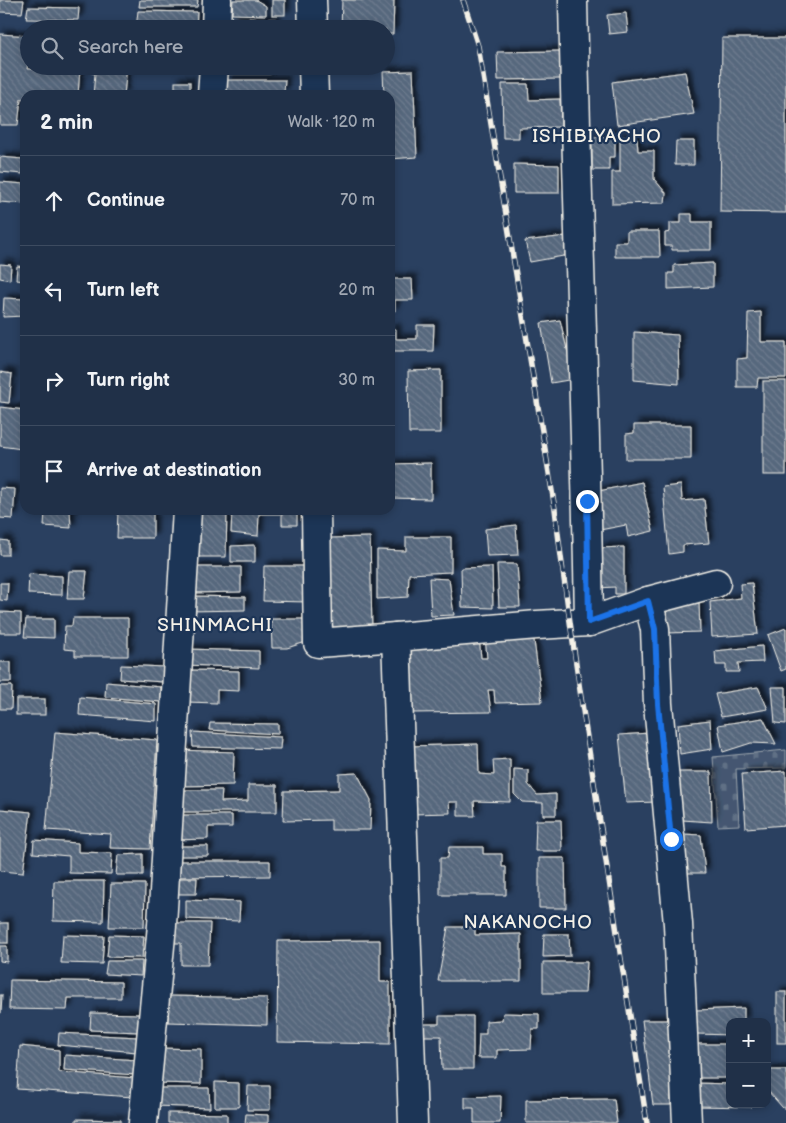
<!DOCTYPE html>
<meta charset="utf-8">
<style>
body{margin:0;font-family:"Balsamiq Sans",sans-serif;background:#2d3c52;color:#f1f3f6}
.controls{position:absolute;right:15px;bottom:15px;display:grid;overflow:hidden;border-radius:10px;box-shadow:0 2px 8px #0003}
.controls button{width:45px;height:45px;display:grid;place-items:center;padding:0;border:0;border-bottom:1px solid #3d4b60;background:#203048;color:#f1f3f6;font:25px sans-serif}
.stop{position:absolute;width:15px;height:15px;margin:-11px;border:4px solid #1a73e8;border-radius:50%;background:#fff}
.stop.end{background:#1a73e8;border-color:#fff;box-shadow:0 1px 5px #0008}
.list{margin:0;padding:0;list-style:none}
h2{display:flex;justify-content:space-between;align-items:center;height:65px;margin:0;padding:0 20px;font-size:21px}
h2 small{font-size:16px;font-weight:400;color:#a2a9b4}
.list li{display:grid;grid-template-columns:32px 1fr auto;gap:15px;align-items:center;box-sizing:border-box;height:90px;padding:0 20px;border-top:1px solid #3d4b60}
.list b{display:block;font-size:19px;white-space:nowrap}
.list em{font-size:16px;font-style:normal;color:#a2a9b4}
.icon{flex:none;width:28px;height:28px;fill:none;stroke:currentColor;stroke-width:2;stroke-linecap:round;stroke-linejoin:round}
.map{position:relative;flex:none;width:786px;height:1123px;overflow:hidden}
.search{position:absolute;background:#203048;box-shadow:0 2px 8px #0003;left:20px;top:20px;width:375px;height:55px;display:flex;align-items:center;gap:12px;box-sizing:border-box;padding:0 18px;border-radius:28px;color:#a2a9b4;font-size:19px}
.panel{position:absolute;background:#203048;box-shadow:0 2px 8px #0003;left:20px;top:90px;width:375px;height:425px;border-radius:15px}
.map>svg:first-child{display:block}
.cemetery{fill:url(#cemetery-stones);stroke:#9ca4ac}
.building{fill:url(#building-back-hatch);stroke:#f4f1e8;filter:url(#shadow)}
.lines{fill:none;stroke-linecap:round;stroke-linejoin:round}
.minor-casing{stroke:#f4f1e8;stroke-width:31}
.minor{stroke:#1d3557;stroke-width:28}
.rail-casing{stroke:#f4f1e8;stroke-width:5.5}
.rail{stroke:#1d3557;stroke-width:4;stroke-dasharray:11;stroke-linecap:butt}
.route{stroke:#1a73e8;stroke-width:6}
.labels{text-anchor:middle;stroke-width:4.5;stroke-linejoin:round;paint-order:stroke}
.quarter-label{font-size:19px;letter-spacing:1px;fill:#f4f1e8;stroke:#1d3557}
</style>
<div class="map">
<svg width="786" height="1123" viewBox="0 0 786 1123">
<defs>
<pattern id="cemetery-stones" width="16" height="16" patternUnits="userSpaceOnUse" patternTransform="scale(1.25)"><rect width="16" height="16" fill="#445771"/><path d="M2 7V4a2 2 0 0 1 4 0v3zM10 15v-3a2 2 0 0 1 4 0v3z" fill="#607085"/></pattern>
<pattern id="building-back-hatch" width="6" height="6" patternUnits="userSpaceOnUse" patternTransform="scale(1.25)"><rect width="6" height="6" fill="#56677d"/><path d="M-1 5l2 2M0 0l6 6M5-1l2 2" fill="none" stroke="#6f7d8f"/></pattern>
<filter id="shadow"><feDropShadow dx="4.5" dy="-4.5" stdDeviation="2.5" flood-color="#0009"/></filter>
</defs>
<rect width="100%" height="100%" fill="#2a4060"/>
<filter id="ink" filterUnits="userSpaceOnUse"><feTurbulence type="fractalNoise" baseFrequency=".02" numOctaves="2"/><feDisplacementMap in="SourceGraphic" scale="10" xChannelSelector="R" yChannelSelector="G"/><feConvolveMatrix kernelMatrix="1 2 1 2 8 2 1 2 1" color-interpolation-filters="sRGB"/></filter>
<g filter="url(#ink)">
<polygon class="cemetery" points="786,750 786,768 736,769 739,825 718,826 713,757"/>
<g class="building">
<polygon points="0,0 24,0 22,13 0,12"/>
<polygon points="140,0 198,0 197,7 139,7"/>
<polygon points="233,0 256,0 266,6 266,15 232,14"/>
<rect x="272" y="0" width="13" height="15"/>
<polygon points="342,0 394,0 393,34 386,34 386,29 341,29"/>
<polygon points="28,7 79,8 78,20 26,19"/>
<polygon points="138,11 197,12 196,29 136,29"/>
<polygon points="626,13 628,32 609,34 607,15"/>
<polygon points="232,18 276,19 275,29 231,29"/>
<polygon points="0,34 29,36 29,57 27,69 80,69 78,95 25,95 25,99 21,99 18,125 0,125"/>
<polygon points="722,38 786,38 786,213 720,212"/>
<polygon points="561,51 561,79 498,80 497,52"/>
<polygon points="84,66 127,66 124,95 93,95 95,74 83,70"/>
<rect x="229" y="66" width="41" height="8"/>
<polygon points="413,71 417,157 390,159 390,95 384,95 383,72"/>
<polygon points="685,72 694,114 617,125 612,82"/>
<polygon points="227,80 285,80 284,93 226,94"/>
<rect x="175" y="82" width="15" height="13"/>
<polygon points="502,84 528,84 529,100 560,99 561,127 519,128 519,138 503,138"/>
<polygon points="607,133 615,133 615,157 609,157 609,170 592,170 592,137 607,137"/>
<polygon points="620,137 637,138 638,151 654,151 654,179 666,193 665,203 612,204 612,172 620,172"/>
<polygon points="676,141 694,141 694,165 675,165"/>
<polygon points="0,157 23,159 23,174 0,172"/>
<polygon points="514,164 559,165 559,193 514,193"/>
<polygon points="0,182 25,184 25,204 0,202"/>
<polygon points="681,214 692,214 692,222 711,222 711,250 672,250 672,246 665,246 665,233 670,232 670,223 681,223"/>
<polygon points="627,231 659,231 660,257 615,257 615,242 627,242"/>
<polygon points="566,236 569,255 530,262 525,241"/>
<polygon points="713,263 713,287 668,289 668,273 674,273 674,265"/>
<polygon points="0,264 11,265 10,280 0,278"/>
<polygon points="17,266 25,267 25,281 16,280"/>
<polygon points="390,279 412,279 413,300 395,300 395,311 390,311"/>
<polygon points="4,298 25,299 25,316 3,317"/>
<polygon points="761,312 761,342 786,342 786,378 758,378 757,387 737,387 737,359 747,358 748,313"/>
<polygon points="560,320 574,379 551,383 541,323"/>
<polygon points="417,325 434,325 433,351 390,351 390,329 396,329 396,339 417,339"/>
<polygon points="634,332 678,335 679,384 634,380"/>
<polygon points="441,370 441,433 409,433 408,371"/>
<polygon points="0,372 12,374 9,403 0,402"/>
<rect x="763" y="381" width="23" height="94"/>
<polygon points="0,407 25,410 25,421 22,449 0,446"/>
<polygon points="634,425 691,425 691,459 626,459 626,434 634,433"/>
<polygon points="431,463 431,499 390,498 390,464"/>
<polygon points="642,482 653,531 628,537 626,525 600,530 594,492"/>
<polygon points="681,485 682,501 704,499 709,543 683,545 683,552 669,554 663,487"/>
<polygon points="0,488 15,489 13,519 0,518"/>
<polygon points="45,510 70,510 71,528 44,526"/>
<polygon points="118,510 153,510 153,538 117,538"/>
<polygon points="194,510 227,510 226,557 192,557"/>
<polygon points="232,510 297,510 297,525 282,525 282,514 259,514 258,536 231,533"/>
<polygon points="516,525 518,555 487,556 485,529"/>
<polygon points="370,537 372,631 330,633 330,538"/>
<polygon points="406,537 451,537 451,572 409,574 408,597 377,599 377,550 406,551"/>
<polygon points="0,540 8,541 8,555 0,555"/>
<polygon points="255,545 255,562 231,562 231,546"/>
<polygon points="624,547 624,594 615,594 615,587 598,588 599,548"/>
<polygon points="497,564 517,564 520,607 499,607"/>
<polygon points="264,566 308,566 308,602 263,601"/>
<polygon points="191,567 241,567 241,592 190,593"/>
<polygon points="492,567 493,608 462,607 461,568"/>
<polygon points="69,571 87,571 84,599 67,599"/>
<polygon points="29,574 62,576 62,595 28,594"/>
<polygon points="429,578 449,579 454,615 431,616"/>
<polygon points="0,583 8,583 7,601 0,600"/>
<polygon points="752,583 758,634 712,637 710,602 741,598 740,584"/>
<polygon points="189,596 245,597 245,610 189,611"/>
<polygon points="699,602 700,632 667,633 667,603"/>
<polygon points="0,612 21,613 21,633 0,633"/>
<polygon points="73,618 128,618 128,656 75,656 75,650 64,649 65,626 72,626"/>
<polygon points="26,619 54,619 54,638 24,637"/>
<polygon points="271,619 309,619 309,641 287,648 272,648"/>
<polygon points="786,628 786,669 781,671 768,635"/>
<polygon points="533,633 542,702 495,703 494,690 488,690 491,712 411,713 407,643 479,637 481,658 487,658 485,636"/>
<polygon points="762,646 763,662 738,663 739,672 726,672 726,665 716,665 715,651"/>
<polygon points="185,649 259,651 259,668 185,665"/>
<rect x="0" y="662" width="11" height="20"/>
<polygon points="121,665 164,667 163,682 120,679"/>
<polygon points="187,670 239,671 239,691 217,690 217,703 186,702"/>
<polygon points="106,682 161,687 161,702 105,697"/>
<polygon points="0,686 12,686 11,709 0,709"/>
<polygon points="758,687 768,709 721,717 715,694"/>
<polygon points="772,687 786,687 786,724 775,723"/>
<polygon points="80,697 156,704 156,721 79,715"/>
<rect x="16" y="699" width="29" height="16"/>
<polygon points="763,718 776,744 751,743 723,752 718,725"/>
<polygon points="710,720 712,749 680,754 678,724"/>
<polygon points="210,723 278,724 278,734 209,730"/>
<polygon points="55,732 157,740 150,849 110,848 111,834 46,830"/>
<polygon points="192,732 281,737 280,749 193,747"/>
<polygon points="650,733 657,802 626,803 619,735"/>
<polygon points="478,744 479,774 494,775 493,760 510,759 510,802 474,801 475,816 458,816 458,802 449,802 450,813 412,814 409,746"/>
<polygon points="179,750 234,752 233,785 177,786"/>
<polygon points="514,769 528,770 528,784 537,795 556,794 556,815 543,815 543,803 522,802 514,794"/>
<polygon points="786,771 786,825 746,828 742,774"/>
<polygon points="679,772 711,772 712,822 682,820"/>
<polygon points="357,773 371,800 370,830 331,830 331,820 283,821 284,791 339,790 339,774"/>
<polygon points="248,785 277,785 277,812 176,812 176,790 222,790 221,802 248,801"/>
<polygon points="0,809 31,812 23,873 0,871"/>
<polygon points="175,815 232,815 232,827 208,827 208,839 174,840"/>
<polygon points="536,820 561,820 562,851 535,851"/>
<polygon points="683,834 701,835 705,873 686,873"/>
<polygon points="34,840 78,843 78,852 112,853 111,874 69,873 69,856 33,853"/>
<polygon points="173,846 208,846 208,856 172,856"/>
<polygon points="449,847 483,847 483,854 502,854 502,867 506,867 506,895 440,895 440,858 448,858"/>
<polygon points="143,854 143,875 116,875 118,855"/>
<polygon points="539,858 565,858 566,908 539,908"/>
<polygon points="174,861 270,861 270,876 174,877"/>
<polygon points="171,878 197,878 196,894 170,894"/>
<polygon points="54,881 104,881 103,922 53,921"/>
<polygon points="111,884 145,884 144,927 109,927"/>
<polygon points="186,900 240,902 239,921 186,919"/>
<rect x="0" y="923" width="8" height="20"/>
<polygon points="167,923 210,923 208,965 181,965 181,943 166,943"/>
<polygon points="448,927 475,927 475,935 521,934 521,981 438,981"/>
<polygon points="544,934 569,934 570,956 543,957"/>
<polygon points="63,935 104,936 102,964 61,963"/>
<polygon points="109,935 144,936 142,958 107,957"/>
<polygon points="380,940 380,982 390,982 390,1044 277,1042 278,941"/>
<polygon points="0,946 7,946 7,962 0,961"/>
<polygon points="107,961 142,961 141,976 105,974"/>
<polygon points="543,962 587,962 585,993 543,993"/>
<polygon points="10,980 121,982 121,998 68,998 67,1010 9,1009"/>
<rect x="777" y="992" width="9" height="51"/>
<polygon points="0,995 2,995 1,1013 0,1013"/>
<polygon points="169,996 267,998 267,1025 168,1022"/>
<polygon points="744,1008 744,1022 730,1022 730,1035 697,1034 696,1010"/>
<polygon points="91,1013 140,1014 139,1032 90,1030"/>
<polygon points="503,1013 539,1014 539,1029 532,1029 531,1049 497,1050 497,1058 478,1058 479,1034 486,1034 486,1021 502,1020"/>
<polygon points="439,1016 473,1016 473,1069 442,1069 441,1036 420,1036 421,1024 439,1024"/>
<polygon points="642,1020 670,1020 671,1105 653,1105"/>
<polygon points="59,1033 138,1037 137,1052 58,1045"/>
<polygon points="694,1044 730,1044 730,1078 695,1078"/>
<polygon points="20,1046 59,1050 59,1072 135,1078 133,1097 17,1089"/>
<polygon points="157,1048 201,1049 201,1084 155,1083"/>
<polygon points="65,1055 137,1060 136,1075 64,1070"/>
<polygon points="767,1070 786,1070 786,1108 783,1108 767,1090"/>
<polygon points="215,1082 239,1083 239,1107 215,1107"/>
<polygon points="695,1083 730,1084 730,1104 751,1104 751,1107 695,1106"/>
<polygon points="248,1086 270,1086 270,1110 247,1110"/>
<polygon points="155,1088 209,1088 210,1108 155,1106"/>
<polygon points="501,1096 500,1123 474,1123 474,1108 465,1108 465,1097"/>
<polygon points="614,1099 617,1123 526,1123 526,1100"/>
<polygon points="168,1113 227,1114 227,1123 168,1123"/>
<polygon points="246,1114 268,1115 268,1123 245,1123"/>
<polygon points="76,1119 121,1120 121,1123 76,1123"/>
</g>
<g class="lines">
<defs>
<g id="minor">
<polyline points="312,0 313,29"/>
<path d="M573,0C577,207 586,414 589,622"/>
<polyline points="216,29 217,0"/>
<polyline points="313,66 314,95"/>
<polyline points="212,95 214,66"/>
<polyline points="316,510 318,643 396,637"/>
<polyline points="648,601 655,629 658,704 678,924 687,1123"/>
<polyline points="143,1123 162,925 187,510"/>
<polyline points="413,1123 396,637 537,625 589,622 648,601 716,583"/>
</g>
</defs>
<use href="#minor" class="minor-casing"/>
<use href="#minor" class="minor"/>
<defs>
<path id="rail" d="M463,0L478,46L555,509C566,601 580,692 594,783C611,896 629,1010 647,1123"/>
</defs>
<use href="#rail" class="rail-casing"/>
<use href="#rail" class="rail"/>
</g>
</g>
<g class="lines" filter="url(#ink)">
<polyline class="route" points="587,501 589,622 648,601 655,629 658,704 671,839"/>
</g>
<g class="labels">
<g class="quarter-label">
<text x="597" y="142">ISHIBIYACHO</text>
<text x="215" y="631">SHINMACHI</text>
<text x="528" y="928">NAKANOCHO</text>
</g>
</g>
</svg>
<div class="controls">
<button>+</button>
<button>−</button>
</div>
<div class="stop" style="left:671px;top:839px"></div>
<div class="stop end" style="left:587px;top:501px"></div>
<div class="search"><svg class="icon" aria-label="search" viewBox="0 0 24 24"><circle cx="10" cy="10" r="6"/><path d="M15 15l6 6"/></svg>Search here</div>
<section class="panel">
<h2>2 min<small>Walk · 120 m</small></h2>
<ul class="list">
<li><svg class="icon" aria-label="ahead" viewBox="0 0 24 24"><path d="M12 20V5M6 11l6-6 6 6"/></svg><div><b>Continue</b></div><em>70 m</em></li>
<li><svg class="icon" aria-label="left" viewBox="0 0 24 24"><path d="M17 20v-9H6M10 6l-5 5 5 5"/></svg><div><b>Turn left</b></div><em>20 m</em></li>
<li><svg class="icon" aria-label="right" viewBox="0 0 24 24"><path d="M7 20v-9h11M14 6l5 5-5 5"/></svg><div><b>Turn right</b></div><em>30 m</em></li>
<li><svg class="icon" aria-label="arrive" viewBox="0 0 24 24"><path d="M6 21V4h12l-3 4 3 4H6"/></svg><div><b>Arrive at destination</b></div></li>
</ul>
</section>
</div>
